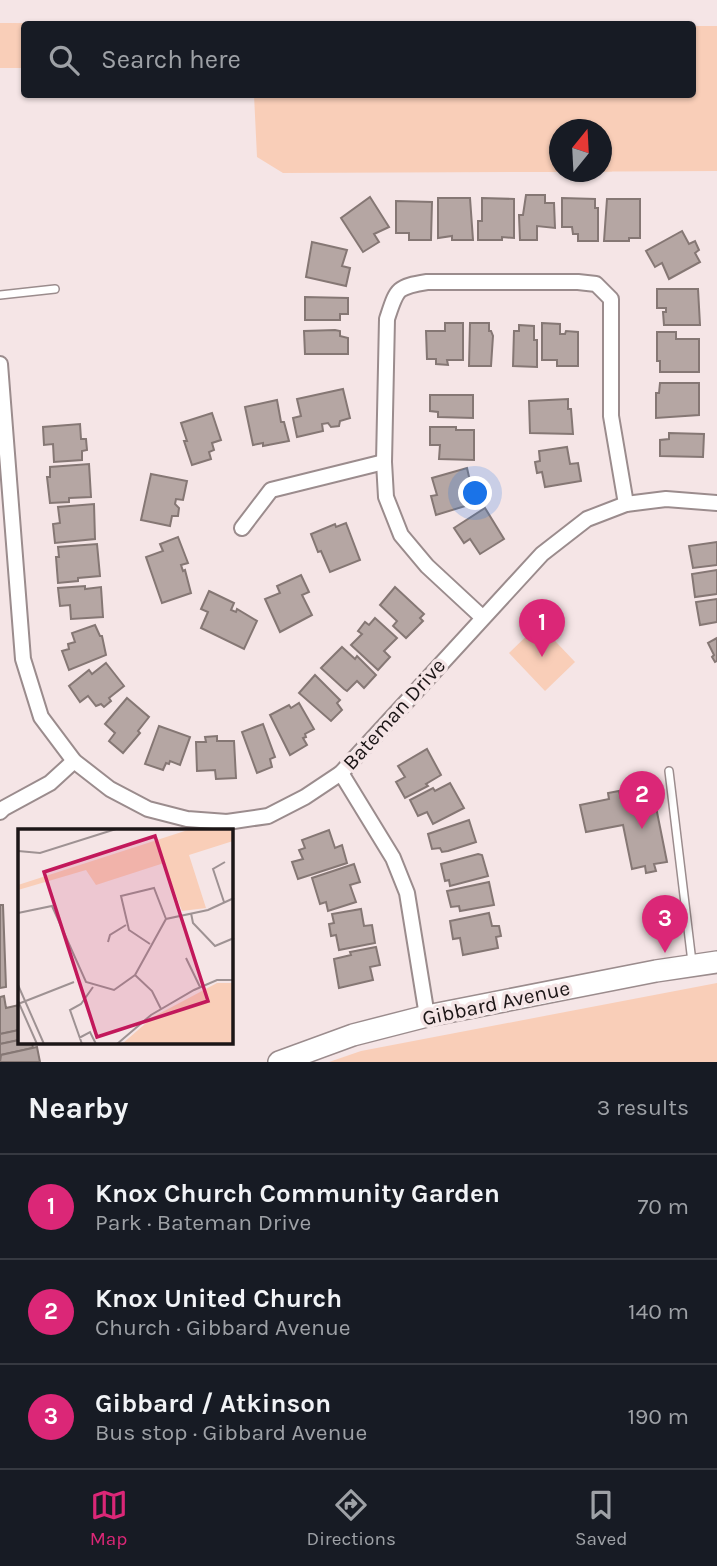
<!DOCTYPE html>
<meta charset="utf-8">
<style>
body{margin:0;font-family:Karla,sans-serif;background:#242831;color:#f1f3f6}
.compass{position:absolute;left:549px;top:119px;width:63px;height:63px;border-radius:50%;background:#171b24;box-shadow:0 2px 5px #0004;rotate:18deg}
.you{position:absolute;left:476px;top:494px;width:24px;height:24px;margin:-18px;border:5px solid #fff;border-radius:50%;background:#1a73e8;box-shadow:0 0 0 10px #1a73e833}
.badge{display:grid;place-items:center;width:46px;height:46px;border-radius:50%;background:#db2777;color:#fff;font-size:23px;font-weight:700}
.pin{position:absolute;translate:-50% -58px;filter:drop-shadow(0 2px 4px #0008)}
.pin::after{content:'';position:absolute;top:37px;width:24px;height:21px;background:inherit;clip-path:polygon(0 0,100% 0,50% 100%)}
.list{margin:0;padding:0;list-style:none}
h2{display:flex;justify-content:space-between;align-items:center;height:91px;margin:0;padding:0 28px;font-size:30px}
h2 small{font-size:23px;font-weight:400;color:#9ea1a6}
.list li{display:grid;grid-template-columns:46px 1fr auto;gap:21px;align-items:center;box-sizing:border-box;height:105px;padding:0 28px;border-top:2px solid #363941}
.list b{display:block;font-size:26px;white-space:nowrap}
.list p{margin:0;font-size:23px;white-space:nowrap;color:#9ea1a6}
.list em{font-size:23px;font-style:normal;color:#9ea1a6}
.icon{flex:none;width:38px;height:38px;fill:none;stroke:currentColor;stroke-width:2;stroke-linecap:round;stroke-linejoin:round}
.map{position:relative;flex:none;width:717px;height:1062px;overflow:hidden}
.search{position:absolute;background:#171b24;box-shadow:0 2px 5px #0004;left:21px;right:21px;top:21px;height:77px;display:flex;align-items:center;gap:18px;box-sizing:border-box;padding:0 24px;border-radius:7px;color:#9ea1a6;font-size:26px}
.sheet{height:406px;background:#171b24}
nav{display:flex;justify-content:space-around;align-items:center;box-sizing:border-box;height:98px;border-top:2px solid #363941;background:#171b24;font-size:19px;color:#9ea1a6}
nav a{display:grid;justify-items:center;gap:4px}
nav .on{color:#db2777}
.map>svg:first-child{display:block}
.green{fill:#f9ceb8;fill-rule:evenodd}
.building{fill:#b5a6a3;stroke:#857774;stroke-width:2}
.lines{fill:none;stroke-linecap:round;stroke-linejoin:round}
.lane-casing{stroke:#9b8c8d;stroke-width:10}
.street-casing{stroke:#9b8c8d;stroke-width:18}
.secondary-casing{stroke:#9b8c8d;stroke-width:24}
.lane{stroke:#fff;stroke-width:7}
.street{stroke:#fff;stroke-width:14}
.secondary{stroke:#fff;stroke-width:21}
.labels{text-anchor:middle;stroke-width:7;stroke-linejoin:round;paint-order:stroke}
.street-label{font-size:21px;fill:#1c1617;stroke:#f5e5e6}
.inset-road{fill:none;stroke:#9e9293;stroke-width:2}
.view{fill:#c2185b;fill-opacity:0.15;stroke:#c2185b;stroke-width:3.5}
.inset-edge{fill:none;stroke:#1c1617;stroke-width:3.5}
</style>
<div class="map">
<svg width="717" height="1062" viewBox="0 0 717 1062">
<rect width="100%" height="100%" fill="#f5e5e6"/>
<g class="green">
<polygon points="0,23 368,24 24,24 24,68 0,68"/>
<path d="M693,26H717V171L283,173L257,157L254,95L692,94ZM560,130H602V172H560Z"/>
<polygon points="539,624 575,662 545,691 509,653"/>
<polygon points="717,983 717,1062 329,1062 361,1051"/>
</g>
<g class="building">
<polygon points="526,195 545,195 545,203 554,203 555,228 537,226 537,240 520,240 519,215 523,215"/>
<polygon points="370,197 389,227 374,234 379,242 363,252 341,218"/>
<polygon points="438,198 470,198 473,240 452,240 452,236 438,238"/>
<polygon points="482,198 514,199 514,238 502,237 502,240 478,240 478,221 482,221"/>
<polygon points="562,198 595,199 595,208 598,208 598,241 578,241 578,234 573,234 572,227 562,227"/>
<polygon points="607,199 640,199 640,238 629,238 629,241 604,241"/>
<polygon points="396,201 432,202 431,240 409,240 409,233 396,233"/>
<polygon points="682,231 689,244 695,241 699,250 695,253 700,262 669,279 662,263 655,267 646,251"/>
<polygon points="312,242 347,250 342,266 350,268 346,286 306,277"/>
<polygon points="657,289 698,289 700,325 664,325 663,312 666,312 666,308 657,308"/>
<polygon points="305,297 348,298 348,314 340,314 340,320 305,320"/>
<polygon points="445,323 463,323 463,360 447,360 448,365 436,364 436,359 427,359 426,331 445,331"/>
<polygon points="470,323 489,323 489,331 491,331 493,336 491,366 469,366"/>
<polygon points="542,323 560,324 560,334 565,334 566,331 578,332 578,366 557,366 557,360 542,360"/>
<polygon points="519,325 534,326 534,340 537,340 537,367 513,366 514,331 519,331"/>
<polygon points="335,330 340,331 340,336 348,338 348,354 305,354 304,331"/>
<polygon points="657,332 676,332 676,339 699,339 699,372 660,372 660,361 657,361"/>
<polygon points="660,383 699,383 699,415 656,418 656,393 659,393"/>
<polygon points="343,389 350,418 340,421 339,426 331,427 328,423 322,424 323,431 297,437 293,418 301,416 297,399"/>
<polygon points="430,395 473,395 473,418 438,417 438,412 430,411"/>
<polygon points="568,399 568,409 571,409 573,434 530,433 529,401"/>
<polygon points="277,400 281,422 284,422 289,441 263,446 263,443 253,445 245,407"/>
<polygon points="212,413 221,440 212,443 214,450 209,452 211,459 192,465 184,441 187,441 181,423"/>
<polygon points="80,424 81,439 86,439 87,450 82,451 82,460 54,462 53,444 44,445 43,427"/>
<polygon points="430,427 456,427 456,430 474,430 474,460 439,459 440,445 430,445"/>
<polygon points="669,433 704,434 703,457 660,456 660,440 669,439"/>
<polygon points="567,447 570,464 578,463 581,481 545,487 542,472 537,473 535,462 540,461 539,451"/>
<polygon points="89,464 91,497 69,498 69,502 50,503 47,477 50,477 50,467"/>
<polygon points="467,468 475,503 436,515 431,496 437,495 432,478"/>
<polygon points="151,474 187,481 183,500 176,499 175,504 179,508 178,516 172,516 170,526 141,520"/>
<polygon points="94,504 95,539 55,543 53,524 60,523 58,507"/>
<polygon points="485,508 504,539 480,554 470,539 464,543 454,528"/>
<polygon points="346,523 360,560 330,572 321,551 318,552 311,534 335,524 336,527"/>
<polygon points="178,537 188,563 181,565 183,571 185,570 191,593 162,603 146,557 163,551 160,544"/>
<polygon points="717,542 717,565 693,568 689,546"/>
<polygon points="97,544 100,576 78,578 78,581 58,583 56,557 59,557 58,547"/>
<polygon points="717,570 717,594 695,597 692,574"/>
<polygon points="301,575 309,592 302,595 312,615 280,632 265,599 280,593 277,586"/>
<polygon points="85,586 85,589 101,587 103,617 71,619 70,605 60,606 58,588"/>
<polygon points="395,587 424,614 420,618 423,621 406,638 393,626 397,621 380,605"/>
<polygon points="209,591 234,603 231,610 236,612 237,609 257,621 244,649 201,628 208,612 201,609"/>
<polygon points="717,599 717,622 700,625 696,602"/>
<polygon points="375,618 397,638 384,651 390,657 378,670 351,645 362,634 358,631 365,622 369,625"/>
<polygon points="95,625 100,636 102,636 106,655 69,670 62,651 69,649 68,644 75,642 72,633"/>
<polygon points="717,638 717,661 715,662 712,657 714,655 708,643"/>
<polygon points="342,647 355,659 357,656 376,675 364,688 357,681 347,691 344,689 321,668"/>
<polygon points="106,663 124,686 109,698 111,701 104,707 101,704 96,706 88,696 80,702 69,686 89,670 92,674"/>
<polygon points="315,675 340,700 337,703 342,710 331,721 299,693"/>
<polygon points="127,698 149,717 138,731 140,733 123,753 109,741 115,733 105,724"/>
<polygon points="299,703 314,729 305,734 306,737 303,738 307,745 290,755 270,715 289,705 291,708"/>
<polygon points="263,724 275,757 270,759 272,767 257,773 242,732"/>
<polygon points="159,726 190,737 180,765 170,761 169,764 166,763 163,770 145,764"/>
<polygon points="217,736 217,741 234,741 236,778 216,779 215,770 197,771 196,742 206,742 205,737"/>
<polygon points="427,749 441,775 426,784 428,786 405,798 396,782 405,777 398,766"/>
<polygon points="450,783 464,808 433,824 427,812 418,816 410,800 433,788 435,791"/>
<polygon points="619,791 621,799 653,792 667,862 654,864 656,871 646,873 645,866 632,869 623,825 586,832 580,805 609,799 608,793"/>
<polygon points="469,820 476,842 448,851 442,852 440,848 432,849 428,834"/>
<polygon points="329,830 335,848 342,845 347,863 298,879 292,862 303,859 299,850 305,848 302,840"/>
<polygon points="478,854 482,855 488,876 450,886 449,880 445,881 441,864"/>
<polygon points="354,864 360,882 350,885 356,902 328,911 326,902 320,904 312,878"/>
<polygon points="489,882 494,905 460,911 459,906 451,907 447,891"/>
<polygon points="0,905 3,905 6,987 0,988"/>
<polygon points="361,909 364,926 372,925 375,943 339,950 336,935 331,936 329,924 334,923 332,914"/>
<polygon points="489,913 492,926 499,926 501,936 496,937 498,948 463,955 460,938 453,939 450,921"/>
<polygon points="376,947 380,965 370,967 373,980 339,988 334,959 351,955 350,952"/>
<polygon points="4,996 6,1008 19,1005 19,1030 0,1034 0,997"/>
<polygon points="19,1030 19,1040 0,1044 0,1034"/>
<polygon points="19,1040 19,1043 32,1043 33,1048 0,1055 0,1044"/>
<polygon points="37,1047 40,1062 0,1062 1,1055"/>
</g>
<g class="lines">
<defs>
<g id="lane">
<polyline points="0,295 55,289"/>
<polyline points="669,771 692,962"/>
</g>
<g id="street">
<polyline points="0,364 23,659 41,717 74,761 110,789 148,809 187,819 227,822 268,816 305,797 341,773 542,554 587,519 626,504 666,499 717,503"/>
<polyline points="242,528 271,490 384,462"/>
<path d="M482,617L427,566L401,535L386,497L384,462L387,319C397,289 396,287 427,282H578L596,284L611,299V416L626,504"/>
<polyline points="341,773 393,858 407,893 427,1016"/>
<polyline points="0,812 4,808 50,783 74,761"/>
</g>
<polyline id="secondary" points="279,1062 353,1035 427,1016 656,971 717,962"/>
</defs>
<use href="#lane" class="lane-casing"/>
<use href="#street" class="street-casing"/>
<use href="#secondary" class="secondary-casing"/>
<use href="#lane" class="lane"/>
<use href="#street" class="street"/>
<use href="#secondary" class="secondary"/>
</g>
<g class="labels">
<g class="street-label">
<text transform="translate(394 714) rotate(-48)" y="7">Bateman Drive</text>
<text transform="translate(496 1003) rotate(-12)" y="7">Gibbard Avenue</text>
</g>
</g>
<g transform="translate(18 829)">
<rect width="215" height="215" fill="#f5e5e6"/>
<path d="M173,0H215V12L171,26L188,79L164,82L146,34L78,56L68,41L0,61V56ZM199,154H215V215H104L135,188Z" fill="#f9ceb8"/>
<path class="inset-road" d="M0,22L22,24L98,0M206,73L195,40L207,33M0,84L34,77L68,153L96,161L117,146L148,90L190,81L216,69M173,84L175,94L197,117L216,109M90,113L92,106L108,96M132,115L111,101L103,67L136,59L148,90M168,129L182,158M117,146L134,162L143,180M0,156L26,215M0,172L19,215M0,175L56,153M61,209L72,203L78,215M64,215L52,181L63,175L75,158M99,215L133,186L176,161L199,151H216"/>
<path class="view" d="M137,7L190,172L79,208L26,43Z"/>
<rect width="215" height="215" class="inset-edge"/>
</g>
</svg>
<svg class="compass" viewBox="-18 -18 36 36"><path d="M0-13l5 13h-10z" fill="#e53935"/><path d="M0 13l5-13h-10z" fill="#9ea1a6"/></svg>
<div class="you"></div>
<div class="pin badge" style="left:542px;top:657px">1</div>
<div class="pin badge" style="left:642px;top:829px">2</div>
<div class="pin badge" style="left:665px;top:953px">3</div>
<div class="search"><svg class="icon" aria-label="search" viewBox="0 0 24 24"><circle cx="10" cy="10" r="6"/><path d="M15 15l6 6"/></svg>Search here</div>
</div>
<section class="sheet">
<h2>Nearby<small>3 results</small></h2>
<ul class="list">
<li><span class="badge">1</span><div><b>Knox Church Community Garden</b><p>Park · Bateman Drive</p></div><em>70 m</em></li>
<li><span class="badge">2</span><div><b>Knox United Church</b><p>Church · Gibbard Avenue</p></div><em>140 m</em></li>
<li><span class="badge">3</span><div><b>Gibbard / Atkinson</b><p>Bus stop · Gibbard Avenue</p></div><em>190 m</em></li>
</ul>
</section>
<nav>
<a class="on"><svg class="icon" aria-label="map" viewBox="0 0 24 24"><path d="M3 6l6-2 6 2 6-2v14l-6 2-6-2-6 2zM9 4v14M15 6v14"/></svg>Map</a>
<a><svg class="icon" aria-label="directions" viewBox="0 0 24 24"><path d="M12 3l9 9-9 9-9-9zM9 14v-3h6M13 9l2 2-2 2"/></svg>Directions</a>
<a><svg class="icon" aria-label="saved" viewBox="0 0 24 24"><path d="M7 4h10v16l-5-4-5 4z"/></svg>Saved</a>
</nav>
